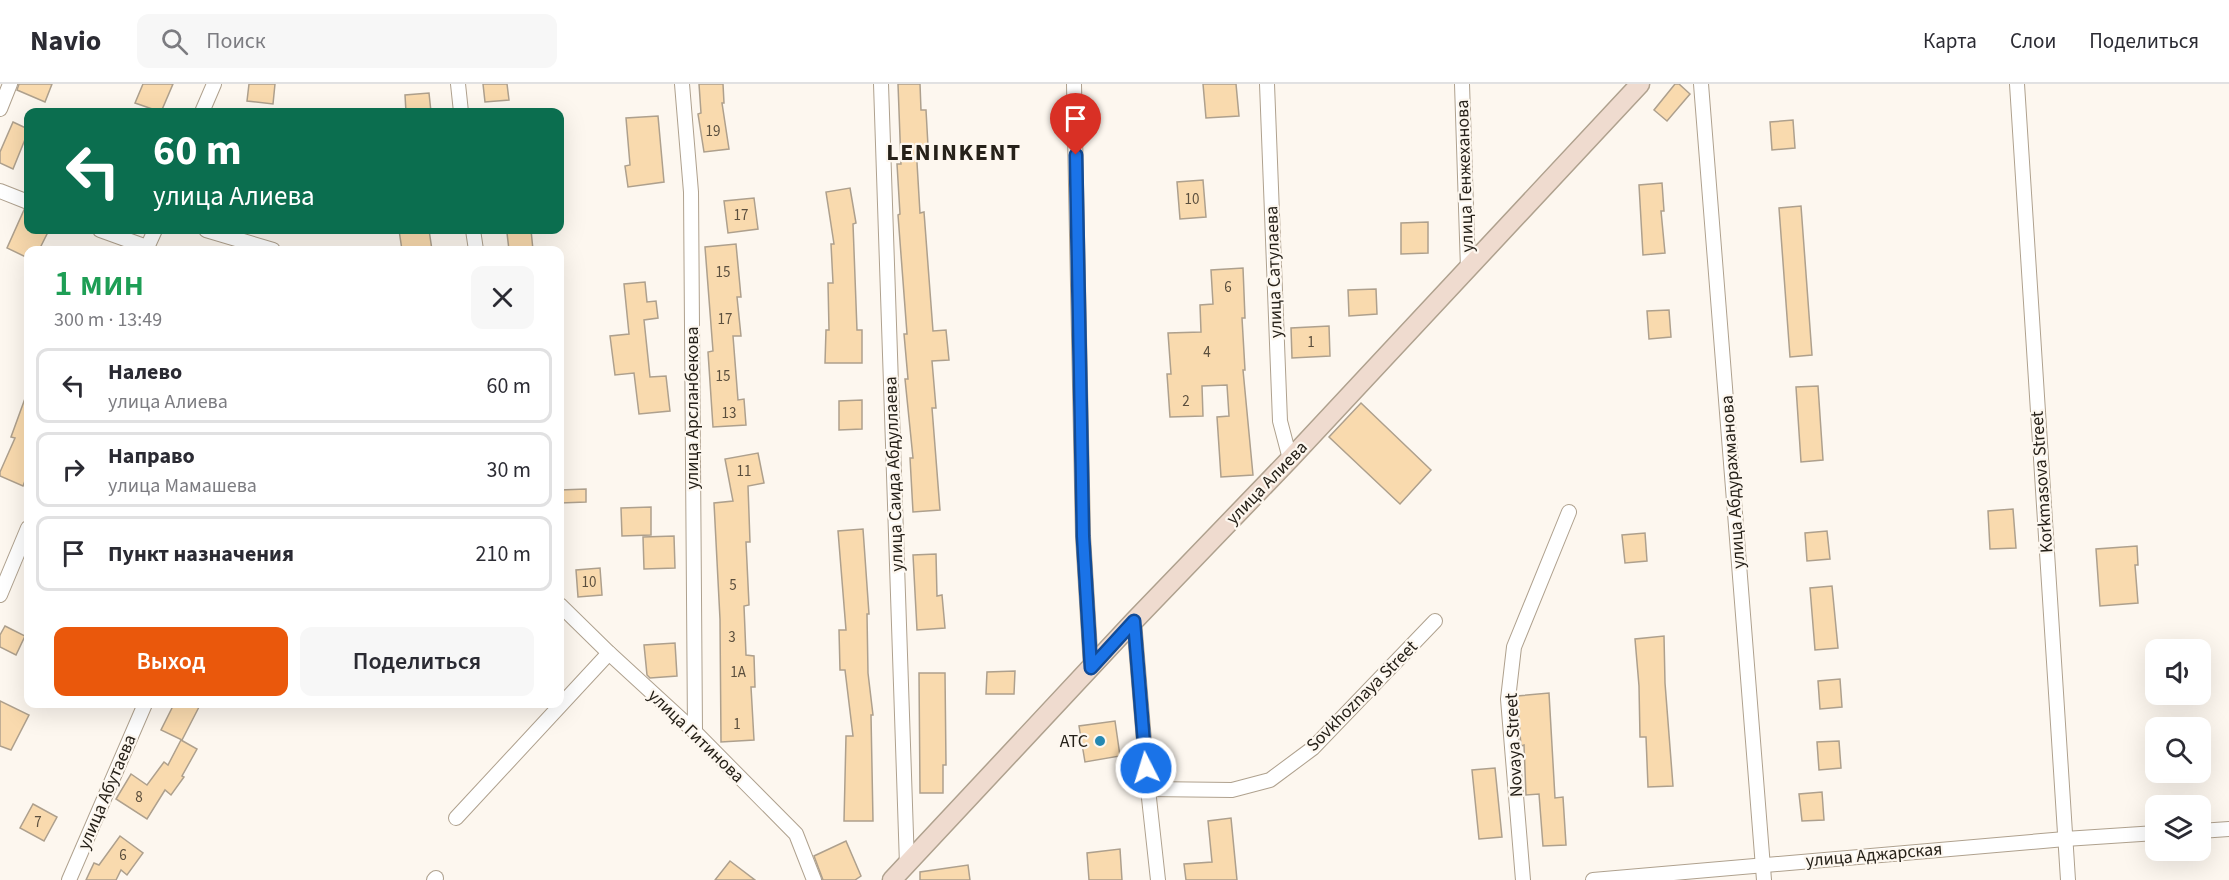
<!DOCTYPE html>
<html lang="ru">
<head>
<meta charset="utf-8">
<style>
	body { margin:0; font-family:"Source Sans 3",sans-serif; background:#f7f7f7; color:#2b2b33; height:100vh; display:flex; flex-direction:column; font-size:22px; white-space:nowrap }
	* { box-sizing:border-box; margin:0 }
	p { font-size:20px; color:#7c7c81 }
	.icon { flex:none; width:33px; height:33px; fill:none; stroke:currentColor; stroke-width:2; stroke-linecap:round; stroke-linejoin:round }
	.map { position:relative; flex:1; overflow:hidden }
	.panel { position:absolute; left:24px; top:162px; width:540px; height:462px; display:flex; flex-direction:column; background:#fff; border-radius:12px; box-shadow:0 6px 24px #0002 }
	.panel>* { flex:none }
	.banner { position:absolute; left:24px; top:24px; width:540px; height:126px; border-radius:12px; box-shadow:0 6px 24px #0002; background:#0b6e4f; color:#fff; overflow:hidden }
	.fabs { position:absolute; left:2145px; top:555px; display:grid; gap:12px }
	.fabs a { display:grid; place-items:center; width:66px; height:66px; border-radius:12px; background:#fff; box-shadow:0 6px 24px #0002; font-size:30px }
	.pin { position:absolute; display:grid; place-items:center; width:51px; height:51px; color:#fff; margin:-62px -26px; border-radius:50% 50% 50% 0; rotate:-45deg; box-shadow:0 0 6px #0007 }
	.pin .icon { rotate:45deg }
	.me { position:absolute; width:66px; margin:-33px; rotate:355deg; stroke-linejoin:round; filter:drop-shadow(0 0 4px #0008) }
	.turn { display:flex; align-items:center; gap:21px; height:126px; padding:0 30px; font-size:27px }
	.turn .icon { width:78px; height:78px; stroke-width:2.5 }
	.turn b { display:block; font-size:42px; line-height:51px }
	.round { display:grid; place-items:center; flex:none; width:63px; height:63px; border-radius:12px; background:#f7f7f7 }
	.headline { display:flex; align-items:center; justify-content:space-between; height:102px; padding:0 30px }
	h1 { font-size:36px; font-weight:600; line-height:45px; color:#1e9e55 }
	.cta { display:flex; gap:12px; margin-top:auto; padding:12px 30px }
	.cta a { flex:1; height:69px; border-radius:12px; background:#ea580c; color:#fff; font-size:24px; font-weight:600; line-height:69px; text-align:center }
	.cta a+a { background:#f7f7f7; color:#2b2b33 }
	ul { padding:0; list-style:none }
	li { display:flex; align-items:center; gap:18px; height:75px; margin:0 12px 9px; padding:0 18px; border:3px solid #e1e1e2; border-radius:12px }
	li div { flex:1 }
	li b { display:block; font-size:22px }
	li em { font-style:normal }
	header { display:flex; align-items:center; gap:36px; box-sizing:border-box; height:84px; padding:0 30px; background:#fff; border-bottom:2px solid #e1e1e2 }
	header strong { font-size:28px }
	nav { display:flex; gap:33px; margin-inline-start:auto; font-size:21px }
	.search { width:420px; height:54px; background:#f7f7f7; display:flex; align-items:center; gap:15px; box-sizing:border-box; padding:0 21px; border-radius:12px; color:#7c7c81; font-size:22px }
	.map>svg:first-child { display:block }
	.building { fill:#f9daae; stroke:#aea08d; stroke-width:1.5 }
	.lines { fill:none; stroke-linecap:round; stroke-linejoin:round }
	.street-casing { stroke:#afa18e; stroke-width:16 }
	.secondary-casing { stroke:#afa18e; stroke-width:21 }
	.street { stroke:#fff; stroke-width:14 }
	.secondary { stroke:#efdbcf; stroke-width:18 }
	.route-casing { stroke:#114b97; stroke-width:15 }
	.route { stroke:#1a73e8; stroke-width:10 }
	.poi-dot { fill:#2588b2; stroke:#fdf7ef; stroke-width:2 }
	.labels { text-anchor:middle; dominant-baseline:central; stroke-width:4.5; stroke-linejoin:round; paint-order:stroke }
	.number-label { font-size:15px; fill:#5b4f3e }
	.street-label { font-size:18px; fill:#262119; stroke:#fdf7ef }
	.poi-label { font-size:18px; fill:#262119; stroke:#fdf7ef; text-anchor:end }
	.district-label { font-size:24px; font-weight:bold; letter-spacing:1.5px; fill:#262119; stroke:#fdf7ef }
</style>
</head>
<body>
<header>
<strong>Navio</strong>
<div class="search"><svg class="icon" aria-label="search" viewBox="0 0 24 24"><circle cx="10" cy="10" r="6"/><path d="M15 15l6 6"/></svg>Поиск</div>
<nav><a>Карта</a><a>Слои</a><a>Поделиться</a></nav>
</header>
<div class="map">
<svg width="2229" height="796" viewBox="0 0 2229 796">
	<rect width="100%" height="100%" fill="#fdf7ef"/>
	<g class="building">
		<path d="M19,0h33l-7,18 -28,-12z"/>
		<path d="M143,0h30l-12,28 -26,-9z"/>
		<path d="M249,0h26l-2,20 -26,-3z"/>
		<path d="M483,0h24l2,16 -24,2z"/>
		<path d="M699,0h24l1,19h-2l7,46 -25,3 -6,-38 3,-1z"/>
		<path d="M898,0h22l1,26h5l2,36h-12l4,67 4,-1 9,119 13,-1 3,30 -17,1 4,47h-4l8,102 -27,2 -3,-54h3l-8,-79h3l-4,-45h3l-9,-119 2,-1 -3,-50h4z"/>
		<path d="M1203,0h33l3,32 -33,2z"/>
		<path d="M1675,0h4l11,10 -23,27 -13,-11z"/>
		<path d="M429,9l2,19h-25l-1,-17z"/>
		<path d="M658,32l6,66 -36,5 -3,-21 5,-1 -4,-47z"/>
		<path d="M1793,36l2,28 -23,2 -2,-28z"/>
		<path d="M13,38l15,7v3l-15,37 -13,-6v-11z"/>
		<path d="M1203,96l3,37 -26,2 -3,-37z"/>
		<path d="M1662,99l2,28h-3l4,42 -22,2 -4,-70z"/>
		<path d="M850,104l6,35 -3,1 4,106h5v33h-37l1,-33h3l-1,-47h5l-2,-39h3l-8,-52z"/>
		<path d="M754,114l4,31 -30,4 -4,-32z"/>
		<path d="M1801,122l11,149 -22,2 -11,-149z"/>
		<path d="M24,126l4,1v19h21l-10,20h-11v8l-21,-10z"/>
		<path d="M1428,138v31l-27,1v-31z"/>
		<path d="M399,146h30l3,20h-30z"/>
		<path d="M531,146l2,20h-24l-2,-17z"/>
		<path d="M736,160l5,53h-4l4,39h-8l5,64 6,-1 2,26 -33,2 -5,-75 5,-1 -8,-104z"/>
		<path d="M1243,184l2,50h-3l3,52h-2l10,105 -32,2 -4,-60 12,-1 -2,-31 -25,1 1,30 -33,1 -3,-43h4l-3,-41 33,-1 -1,-27 13,-1 -2,-34z"/>
		<path d="M645,198l2,20 9,-1 2,17 -14,2 6,57 16,-1 4,35 -31,3 -5,-41 -19,2 -5,-39 19,-2 -5,-50z"/>
		<path d="M1376,205l1,25 -28,2 -1,-26z"/>
		<path d="M1669,226l2,27 -22,2 -2,-28z"/>
		<path d="M1329,242l1,30 -38,2 -1,-30z"/>
		<path d="M1818,302l5,74 -22,2 -5,-75z"/>
		<path d="M27,309l1,80 -5,13 -23,-10v-4l15,-34 -4,-1z"/>
		<path d="M862,316v29l-23,1v-29z"/>
		<path d="M1361,319l70,67 -31,34 -71,-67z"/>
		<path d="M758,369l6,30 -16,3 2,56h-4l3,63 -5,1 2,49 8,1 1,31h-4l3,53 -33,2 -1,-123 -6,-116 19,-2 -8,-42z"/>
		<path d="M586,405v13l-26,1v-13z"/>
		<path d="M651,423v28l-29,1 -1,-28z"/>
		<path d="M2013,425l3,39 -26,1 -2,-38z"/>
		<path d="M863,445l6,85h-2l1,59 5,42h-2l2,106h-29l2,-85h7l-8,-66h-5l-1,-40h7l-8,-99z"/>
		<path d="M1827,447l3,28 -23,2 -2,-28z"/>
		<path d="M1645,449l2,28 -22,2 -3,-28z"/>
		<path d="M674,452l1,32 -31,1 -1,-32z"/>
		<path d="M2137,462l1,19h-3l3,38 -38,3 -4,-57z"/>
		<path d="M936,470l1,42 5,-1 3,33 -28,2 -4,-75z"/>
		<path d="M600,484l2,27 -24,2 -2,-27z"/>
		<path d="M1832,502l6,62 -23,2 -5,-62z"/>
		<path d="M5,542l20,10 -9,19 -16,-8v-12z"/>
		<path d="M1664,552l1,47 8,103 -25,1 -2,-50h-6l-1,-51 -4,-47z"/>
		<path d="M675,559l2,33 -27,2 -3,-3 -3,-30z"/>
		<path d="M1015,587l-1,23h-28l1,-22z"/>
		<path d="M919,589h26l1,92h-3v28h-23z"/>
		<path d="M1840,595l2,28 -22,2 -2,-28z"/>
		<path d="M1549,609l6,105 8,-1 3,48 -23,1 -4,-52 -13,1 -2,-50 -3,1 -4,-50z"/>
		<path d="M0,617l29,14 -18,35 -11,-4z"/>
		<path d="M174,620h17l8,3 -17,33 -21,-10z"/>
		<path d="M1115,637l5,35 -35,6 -6,-36z"/>
		<path d="M181,656l16,9 -15,27 2,1 -13,18 -6,-5 -18,29 -31,-20 15,-25 16,11 17,-23 4,3z"/>
		<path d="M1839,657l2,27 -22,2 -2,-28z"/>
		<path d="M1495,684l7,69 -23,2 -7,-69z"/>
		<path d="M1822,708l2,28 -22,1 -3,-27z"/>
		<path d="M33,720l24,13 -13,24 -24,-13z"/>
		<path d="M1231,734l6,62h-51l-2,-16 28,-2 -4,-41z"/>
		<path d="M120,752l23,17 -16,22 -6,-5 -5,10h-30l8,-17 5,2z"/>
		<path d="M846,757l15,35 -6,4h-32l-9,-24z"/>
		<path d="M1120,765l2,31h-33l-2,-27z"/>
		<path d="M730,777l25,19h-40z"/>
		<path d="M968,781l2,15h-50v-8z"/>
	</g>
	<g class="lines">
		<g class="street-casing">
			<g id="street">
				<path d="M458,0l3,28"/>
				<path d="M682,0l9,108 4,540"/>
				<path d="M881,0l26,781"/>
				<path d="M1074,0l9,452 8,132"/>
				<path d="M1267,0l13,337 10,38"/>
				<path d="M1462,0l6,185"/>
				<path d="M1701,0l63,796"/>
				<path d="M2017,0l51,796"/>
				<path d="M0,25l10,-25"/>
				<path d="M202,28l12,-28"/>
				<path d="M0,107l28,11"/>
				<path d="M100,146l47,17"/>
				<path d="M206,146l67,20"/>
				<path d="M473,146l3,20"/>
				<path d="M146,166l9,-20"/>
				<path d="M0,511l28,-67"/>
				<path d="M560,521l49,48 86,79 101,102 18,46"/>
				<path d="M1134,537l14,168 10,91"/>
				<path d="M1148,705l84,1 38,-10 43,-32 122,-127"/>
				<path d="M456,734l153,-165"/>
				<path d="M2200,747l29,-2"/>
				<path d="M69,796l76,-176"/>
				<path d="M434,796l2,-2"/>
				<path d="M1523,796l-15,-181 6,-52 55,-135"/>
				<path d="M1593,796l472,-41 91,-6"/>
			</g>
		</g>
		<g class="secondary-casing">
			<path id="secondary" d="M892,796l242,-259 156,-162 350,-375"/>
		</g>
		<use href="#street" class="street"/>
		<use href="#secondary" class="secondary"/>
	</g>
	<g class="lines">
		<g class="route-casing">
			<path id="route" d="M1076,71l7,381 8,132 43,-47 12,147"/>
		</g>
		<use href="#route" class="route"/>
	</g>
	<circle class="poi-dot" cx="1100" cy="657" r="6"/>
	<g class="labels">
		<g class="number-label">
			<text x="713" y="47">19</text>
			<text x="1192" y="115">10</text>
			<text x="741" y="131">17</text>
			<text x="723" y="188">15</text>
			<text x="1228" y="203">6</text>
			<text x="725" y="235">17</text>
			<text x="1311" y="258">1</text>
			<text x="1207" y="268">4</text>
			<text x="723" y="292">15</text>
			<text x="1186" y="317">2</text>
			<text x="729" y="329">13</text>
			<text x="744" y="387">11</text>
			<text x="589" y="498">10</text>
			<text x="733" y="501">5</text>
			<text x="732" y="553">3</text>
			<text x="738" y="588">1А</text>
			<text x="737" y="640">1</text>
			<text x="139" y="713">8</text>
			<text x="38" y="738">7</text>
			<text x="123" y="771">6</text>
		</g>
		<g class="street-label">
			<text transform="translate(1465 92) rotate(-92)">улица Генжеханова</text>
			<text transform="translate(1274 188) rotate(-92)">улица Сатулаева</text>
			<text transform="translate(692 324) rotate(-90)">улица Арсланбекова</text>
			<text transform="translate(894 390) rotate(-92)">улица Саида Абдуллаева</text>
			<text transform="translate(1733 398) rotate(-94)">улица Абдурахманова</text>
			<text transform="translate(2042 398) rotate(-94)">Korkmasova Street</text>
			<text transform="translate(1267 399) rotate(-46)">улица Алиева</text>
			<text transform="translate(1362 612) rotate(-45)">Sovkhoznaya Street</text>
			<text transform="translate(696 652) rotate(44)">улица Гитинова</text>
			<text transform="translate(1514 661) rotate(-93)">Novaya Street</text>
			<text transform="translate(107 708) rotate(-67)">улица Абутаева</text>
			<text transform="translate(1874 771) rotate(-5)">улица Аджарская</text>
		</g>
		<g class="poi-label">
			<text x="1088" y="657">АТС</text>
		</g>
		<g class="district-label">
			<text x="954" y="68">LENINKENT</text>
		</g>
	</g>
</svg>
<div class="fabs">
<a><svg class="icon" aria-label="sound" viewBox="0 0 24 24"><path d="M4 9h4l5-4v14l-5-4H4zM17 9q2 3 0 6"/></svg></a>
<a><svg class="icon" aria-label="search" viewBox="0 0 24 24"><circle cx="10" cy="10" r="6"/><path d="M15 15l6 6"/></svg></a>
<a><svg class="icon" aria-label="layers" viewBox="0 0 24 24"><path d="M12 4l9 5-9 5-9-5zM3 14l9 5 9-5"/></svg></a>
</div>
<div class="pin" style="left:1076px;top:71px;background:#d93025"><svg class="icon" aria-label="arrive" viewBox="0 0 24 24"><path d="M6 21V4h12l-3 4 3 4H6"/></svg></div>
<svg class="me" style="left:1146px;top:684px" viewBox="-20 -20 40 40"><circle r="17" fill="#1a73e8" stroke="#fff" stroke-width="3"/><path d="M0-11L8 9 0 5-8 9z" fill="#fff"/></svg>
<div class="banner">
<div class="turn"><svg class="icon" aria-label="left" viewBox="0 0 24 24"><path d="M17 20v-9H6M10 6l-5 5 5 5"/></svg><div><b>60 m</b>улица Алиева</div></div>
</div>
<section class="panel">
<div class="headline"><div><h1>1 мин</h1><p>300 m · 13:49</p></div><a class="round"><svg class="icon" aria-label="close" viewBox="0 0 24 24"><path d="M6 6l12 12M18 6L6 18"/></svg></a></div>
<ul>
<li><svg class="icon" aria-label="left" viewBox="0 0 24 24"><path d="M17 20v-9H6M10 6l-5 5 5 5"/></svg><div><b>Налево</b><p>улица Алиева</p></div><em>60 m</em></li>
<li><svg class="icon" aria-label="right" viewBox="0 0 24 24"><path d="M7 20v-9h11M14 6l5 5-5 5"/></svg><div><b>Направо</b><p>улица Мамашева</p></div><em>30 m</em></li>
<li><svg class="icon" aria-label="arrive" viewBox="0 0 24 24"><path d="M6 21V4h12l-3 4 3 4H6"/></svg><div><b>Пункт назначения</b></div><em>210 m</em></li>
</ul>
<div class="cta"><a>Выход</a><a>Поделиться</a></div>
</section>
</div>
</body>
</html>
